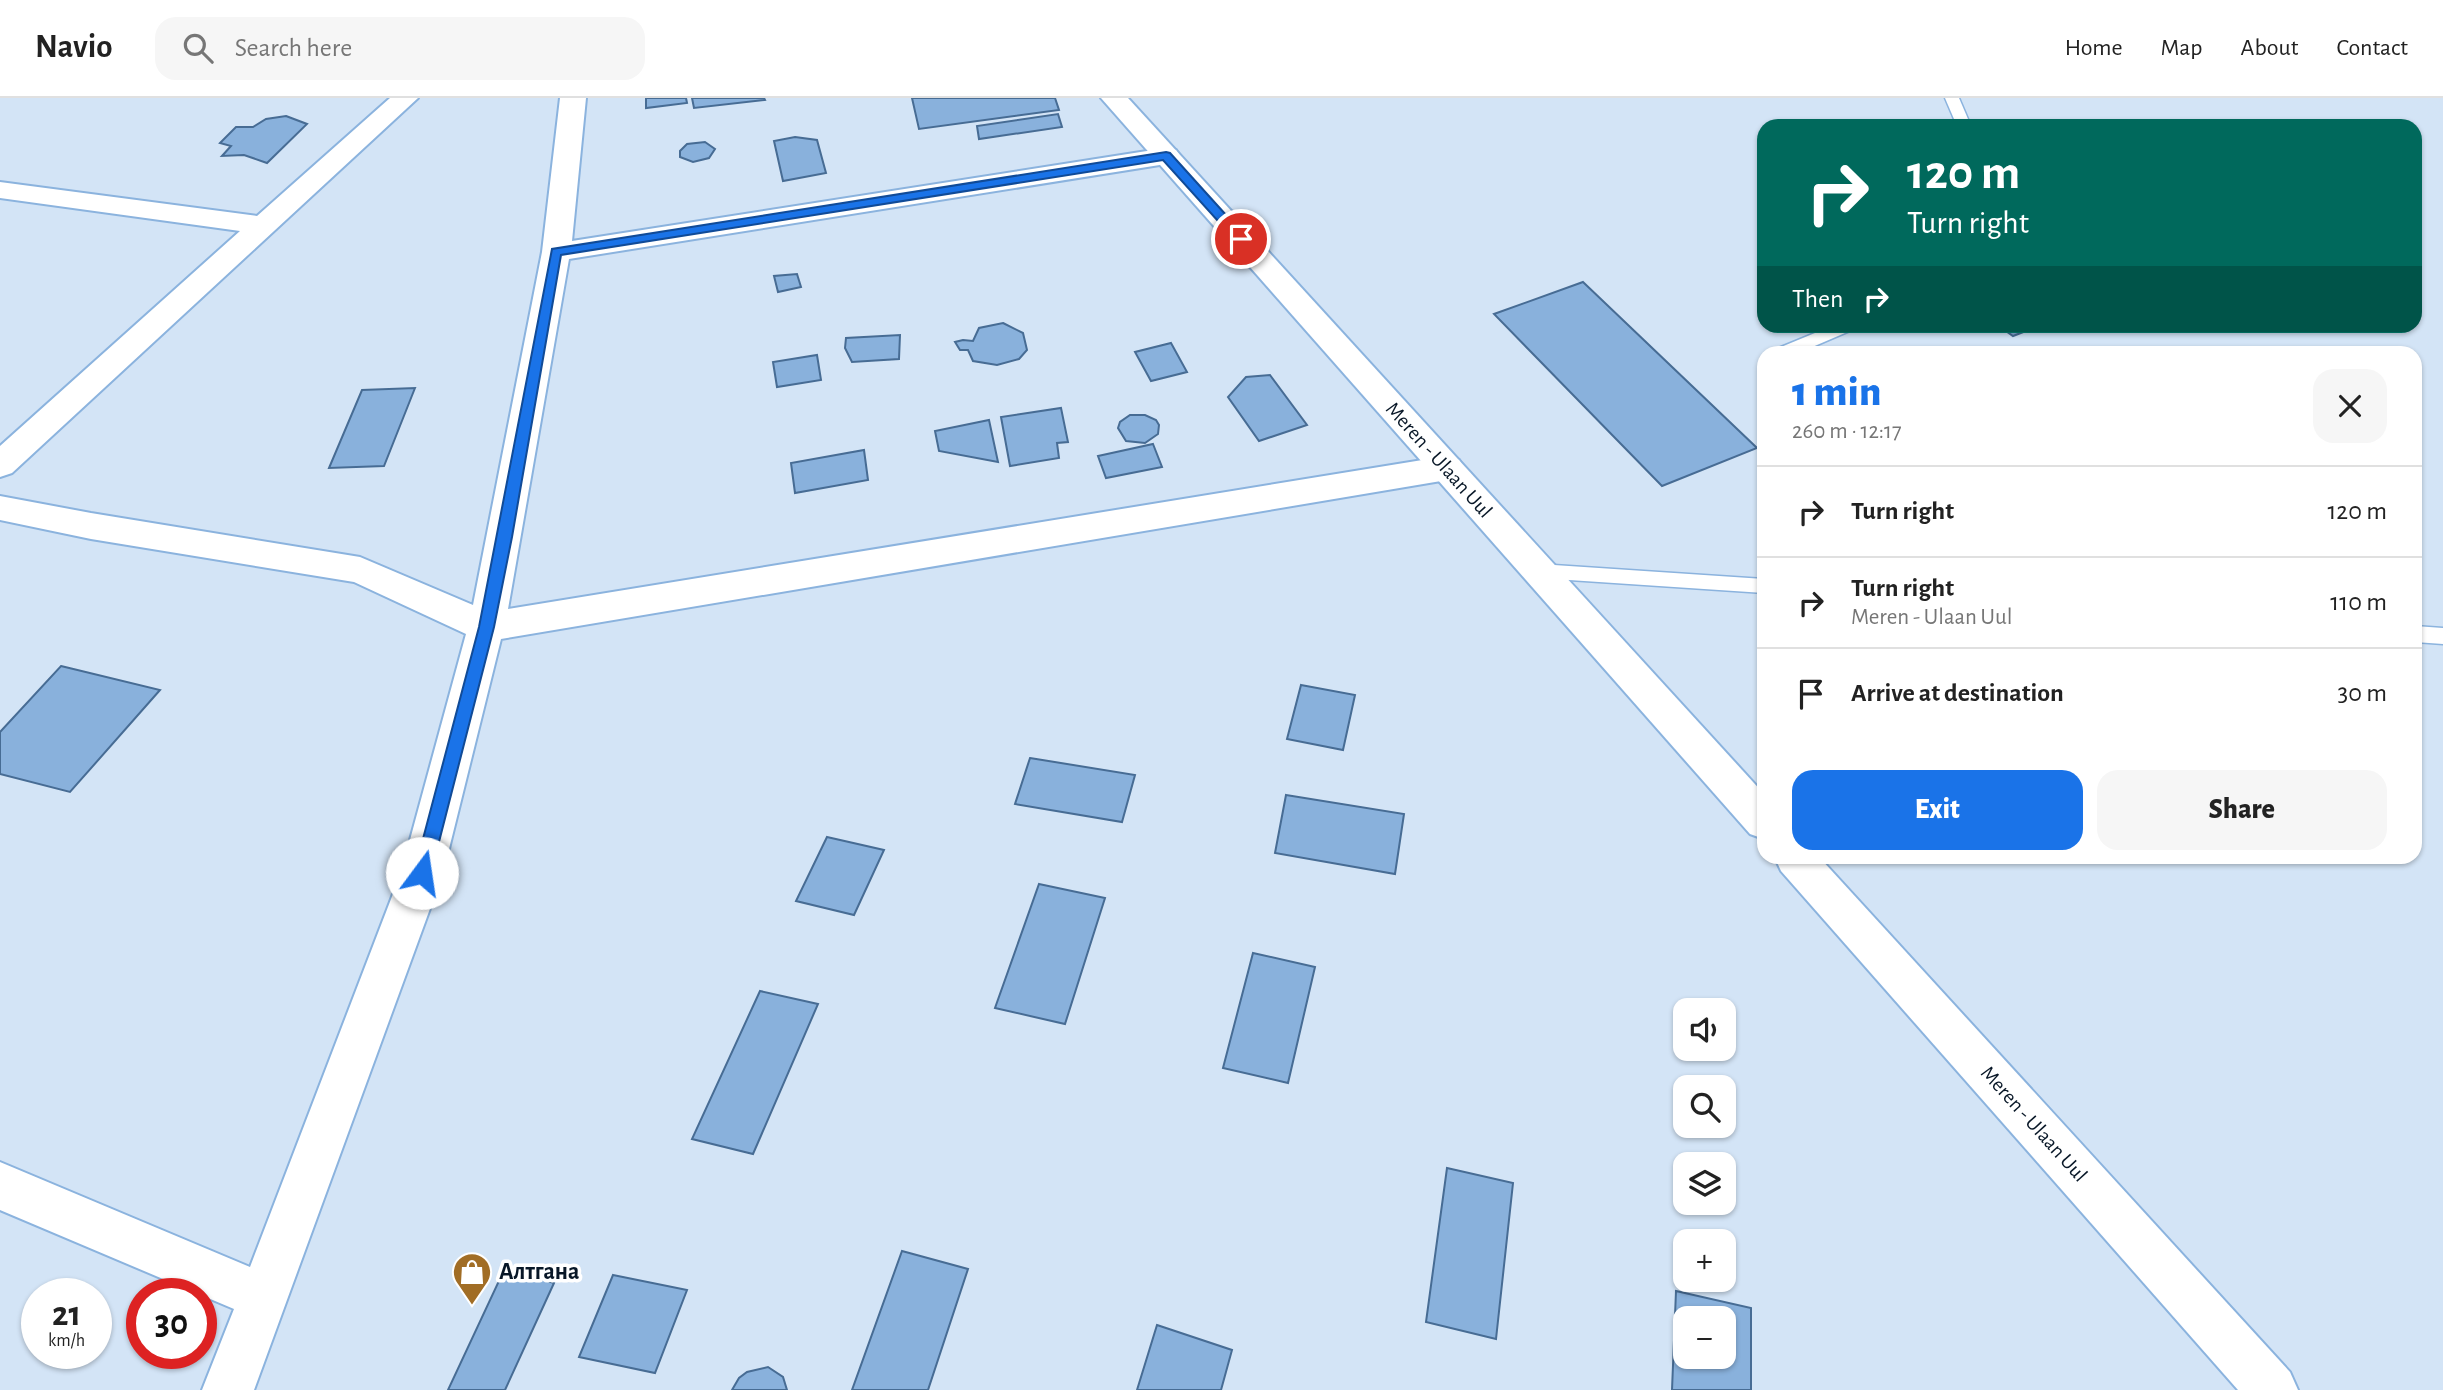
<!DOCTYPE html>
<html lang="en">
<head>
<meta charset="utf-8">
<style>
	body { margin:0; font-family:"Alegreya Sans",sans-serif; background:#f6f6f6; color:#222; height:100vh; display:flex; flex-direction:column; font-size:26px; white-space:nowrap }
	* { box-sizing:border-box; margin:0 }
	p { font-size:23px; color:#767676 }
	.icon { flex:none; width:38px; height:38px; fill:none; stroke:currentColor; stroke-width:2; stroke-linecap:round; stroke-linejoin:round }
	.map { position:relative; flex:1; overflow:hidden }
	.side { position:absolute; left:1757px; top:248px; width:665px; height:518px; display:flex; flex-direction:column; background:#fff; border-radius:21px; box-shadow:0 2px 5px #0004 }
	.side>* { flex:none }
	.top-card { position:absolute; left:1757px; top:21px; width:665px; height:214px; border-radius:21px; box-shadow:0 2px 5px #0004; background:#00695c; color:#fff; overflow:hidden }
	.fabs { position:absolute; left:1673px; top:900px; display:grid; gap:14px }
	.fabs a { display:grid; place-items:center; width:63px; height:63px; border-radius:14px; background:#fff; box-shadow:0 2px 5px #0004; font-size:35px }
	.speed { position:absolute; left:21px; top:1180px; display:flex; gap:14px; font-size:35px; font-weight:700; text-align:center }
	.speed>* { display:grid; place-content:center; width:91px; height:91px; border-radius:50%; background:#fff; box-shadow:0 2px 5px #0004; line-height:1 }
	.speed small { font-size:18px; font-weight:400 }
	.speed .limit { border:10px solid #d22; background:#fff; color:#111 }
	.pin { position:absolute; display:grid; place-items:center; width:60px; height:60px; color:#fff; margin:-30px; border:4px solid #fff; border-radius:50%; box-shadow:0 2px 7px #0007 }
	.me { position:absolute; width:77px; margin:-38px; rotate:14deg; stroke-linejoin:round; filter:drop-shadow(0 0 5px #0008) }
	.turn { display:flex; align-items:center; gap:24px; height:147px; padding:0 35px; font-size:32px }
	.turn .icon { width:91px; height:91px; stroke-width:2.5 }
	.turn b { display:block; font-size:49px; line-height:60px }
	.then { display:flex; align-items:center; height:66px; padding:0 35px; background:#0003; gap:14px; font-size:26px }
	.round { display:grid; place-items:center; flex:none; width:74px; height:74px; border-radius:21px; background:#f6f6f6 }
	.summary { display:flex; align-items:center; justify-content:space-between; height:119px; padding:0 35px }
	h1 { font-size:42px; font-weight:800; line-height:52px; color:#1a73e8 }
	.cta { display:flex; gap:14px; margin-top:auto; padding:14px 35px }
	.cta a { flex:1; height:80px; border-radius:21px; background:#1a73e8; color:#fff; font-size:28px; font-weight:800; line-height:80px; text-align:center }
	.cta a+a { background:#f6f6f6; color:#222 }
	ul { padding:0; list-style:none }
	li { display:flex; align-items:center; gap:21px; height:91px; padding:0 35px; border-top:2px solid #e0e0e0 }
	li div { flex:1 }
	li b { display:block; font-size:26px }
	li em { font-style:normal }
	header { display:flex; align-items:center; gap:42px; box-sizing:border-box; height:98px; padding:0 35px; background:#fff; border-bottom:2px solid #e0e0e0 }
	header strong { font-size:33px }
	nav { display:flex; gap:38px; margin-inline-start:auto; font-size:24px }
	.search { width:490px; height:63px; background:#f6f6f6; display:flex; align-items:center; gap:18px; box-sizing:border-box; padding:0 24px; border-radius:21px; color:#767676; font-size:26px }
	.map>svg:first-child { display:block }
	.building { fill:#89b1dc; stroke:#476c94; stroke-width:2; fill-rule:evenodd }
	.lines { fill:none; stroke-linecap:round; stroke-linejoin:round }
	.service-casing { stroke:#8bb3de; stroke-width:3 }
	.minor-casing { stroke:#8bb3de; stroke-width:4 }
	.tertiary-casing { stroke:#8bb3de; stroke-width:4 }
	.service { fill:#fff; fill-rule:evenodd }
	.minor { fill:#fff; fill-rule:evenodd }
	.tertiary { fill:#fff; fill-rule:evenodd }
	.route { fill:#1a73e8; stroke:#114b97; stroke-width:2 }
	.labels { text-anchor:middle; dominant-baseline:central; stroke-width:7; stroke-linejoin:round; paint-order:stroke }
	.street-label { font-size:21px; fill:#081727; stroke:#fff }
	.near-poi-label { font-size:24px; font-weight:bold; fill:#081727; stroke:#fff; text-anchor:start }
</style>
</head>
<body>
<header>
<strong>Navio</strong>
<div class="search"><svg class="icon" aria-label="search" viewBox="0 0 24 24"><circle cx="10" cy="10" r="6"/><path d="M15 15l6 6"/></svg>Search here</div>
<nav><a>Home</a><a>Map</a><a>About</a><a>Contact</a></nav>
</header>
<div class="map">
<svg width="2443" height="1292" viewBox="0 0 2443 1292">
	<rect width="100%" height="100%" fill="#d3e4f6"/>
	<g class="building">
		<path d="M646,0h40l1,5 -41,5z"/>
		<path d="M692,0h72l1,2 -71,8z"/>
		<path d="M912,0h143l4,12 -140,19z"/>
		<path d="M1058,16l4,13 -83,12 -2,-13z"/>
		<path d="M286,18l21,8 -40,39 -23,-8 -22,1 9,-10 -11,-3 16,-16h17l13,-8z"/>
		<path d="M795,39l22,3 9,33 -43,8 -9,-40z"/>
		<path d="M705,44l10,7 -6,9 -16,4 -13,-5v-6l7,-7z"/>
		<path d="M797,176l4,13 -23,5 -4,-16z"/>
		<path d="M1583,184l174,166 -95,38 -168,-172z"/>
		<path d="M1003,225l20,10 4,17 -8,9 -22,6 -24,-4 -5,-11h-8l-5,-8 8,-2 10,1 6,-13z"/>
		<path d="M1999,228h40l-26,10z"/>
		<path d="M900,237l-1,24 -47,3 -7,-14 1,-10z"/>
		<path d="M1171,245l16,29 -36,9 -16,-29z"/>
		<path d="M817,257l4,25 -44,7 -4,-25z"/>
		<path d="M1270,277l37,50 -48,16 -31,-44 18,-20z"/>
		<path d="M415,290l-31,78 -55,2 33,-78z"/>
		<path d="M1061,310l7,34 -11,1 2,15 -49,8 -9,-49z"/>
		<path d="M1130,317h15l11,5 3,5 -1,9 -13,9 -19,-2 -8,-13 2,-6z"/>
		<path d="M989,322l9,42 -59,-11 -4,-20z"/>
		<path d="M1153,346l9,23 -56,11 -8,-22z"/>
		<path d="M864,352l4,30 -73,13 -4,-30z"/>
		<path d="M61,568l99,24 -90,102 -70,-18v-42z"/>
		<path d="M1301,587l54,10 -12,55 -56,-11z"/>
		<path d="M1030,660l105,17 -13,47 -107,-18z"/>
		<path d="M1286,697l118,19 -9,60 -120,-21z"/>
		<path d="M827,739l57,13 -30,65 -58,-14z"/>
		<path d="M1039,786l66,14 -40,126 -70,-16z"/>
		<path d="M1253,855l62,14 -27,116 -65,-15z"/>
		<path d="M760,893l58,13 -65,150 -61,-15z"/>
		<path d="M1447,1070l66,15 -17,156 -70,-17z"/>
		<path d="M902,1153l66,18 -40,121h-76z"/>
		<path d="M505,1170l49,15 -49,107h-57z"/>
		<path d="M613,1177l74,15 -32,83 -76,-16z"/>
		<path d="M1676,1193l75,17v82h-79zM1685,1220h39v38h-39z"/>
		<path d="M1157,1227l75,25 -11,40h-84z"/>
		<path d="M768,1269l15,10 4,13h-55l7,-12 8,-6z"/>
	</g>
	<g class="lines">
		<g class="service-casing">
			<g id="service">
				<path d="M1945,0h14l12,28h-14z"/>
				<path d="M1832,228h22l-2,4 -56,24 -22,-1 2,-4z"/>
				<path d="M1539,466l225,15v14l-225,-15 -7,-2 -3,-5 3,-5z"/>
				<path d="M2415,528l28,2v16l-28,-2z"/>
			</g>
		</g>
		<g class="minor-casing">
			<g id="minor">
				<path d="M390,0h28l-406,375 -12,4v-31l240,-215 -240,-33v-16l257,34z"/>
				<path d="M560,0h26l-14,143 594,-93 10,2 4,6 -4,6 -10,2 -597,95 -61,350 939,-153 12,4 5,8 -5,8 -12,4 -946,159 -58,234 -189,517h-52l32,-81 -234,-99v-48l250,105 151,-394 65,-239 -112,-52 -263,-43 -91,-19v-24l91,17 269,44 113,48 69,-353z"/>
			</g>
		</g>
		<g class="tertiary-casing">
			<g id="tertiary">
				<path d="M1101,0h27l636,696v45l-14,-5z"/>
				<path d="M1775,760h45l470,514 8,18h-60l-457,-519z"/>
			</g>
		</g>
		<use href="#service" class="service"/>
		<use href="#minor" class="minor"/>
		<use href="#tertiary" class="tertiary"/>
	</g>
	<path class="route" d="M1166,54l4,1 75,83v5h-9l-73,-81 -602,95 -49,282 -18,90 -63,246 -3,5 -6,3 -6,-3 -2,-5 65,-246 73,-378z"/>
	<defs>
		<g id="shop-pin" transform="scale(2.0125)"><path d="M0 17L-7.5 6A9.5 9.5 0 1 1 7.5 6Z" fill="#a16d25" stroke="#fff"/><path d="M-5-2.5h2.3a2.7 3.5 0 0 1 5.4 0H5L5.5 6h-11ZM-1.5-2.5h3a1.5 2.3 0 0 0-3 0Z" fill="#fff"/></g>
	</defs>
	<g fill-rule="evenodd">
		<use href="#shop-pin" x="472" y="1174"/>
	</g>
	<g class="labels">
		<g class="street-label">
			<text transform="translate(1439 362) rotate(48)">Meren - Ulaan Uul</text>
			<text transform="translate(2034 1026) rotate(48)">Meren - Ulaan Uul</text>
		</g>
		<g class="near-poi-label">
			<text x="499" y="1174">Алтгана</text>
		</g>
	</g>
</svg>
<div class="fabs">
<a><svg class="icon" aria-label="sound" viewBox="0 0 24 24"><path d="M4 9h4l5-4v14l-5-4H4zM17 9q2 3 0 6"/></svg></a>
<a><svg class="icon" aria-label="search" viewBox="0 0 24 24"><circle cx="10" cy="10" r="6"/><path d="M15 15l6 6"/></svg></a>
<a><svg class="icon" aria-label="layers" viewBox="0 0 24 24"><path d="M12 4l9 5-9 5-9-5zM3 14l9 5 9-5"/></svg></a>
<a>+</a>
<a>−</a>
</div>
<div class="speed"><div>21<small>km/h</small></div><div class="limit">30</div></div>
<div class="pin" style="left:1241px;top:141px;background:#d93025"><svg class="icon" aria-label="arrive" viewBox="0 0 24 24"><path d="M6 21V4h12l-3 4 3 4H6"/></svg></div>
<svg class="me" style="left:422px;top:775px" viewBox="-20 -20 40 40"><circle r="19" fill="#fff"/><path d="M0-13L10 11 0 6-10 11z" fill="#1a73e8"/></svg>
<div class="top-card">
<div class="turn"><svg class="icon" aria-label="right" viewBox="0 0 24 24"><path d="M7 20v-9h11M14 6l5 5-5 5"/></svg><div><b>120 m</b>Turn right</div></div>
<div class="then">Then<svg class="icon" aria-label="right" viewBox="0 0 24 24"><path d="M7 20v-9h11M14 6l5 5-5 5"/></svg></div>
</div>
<section class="side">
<div class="summary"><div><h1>1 min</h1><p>260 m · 12:17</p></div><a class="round"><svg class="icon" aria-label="close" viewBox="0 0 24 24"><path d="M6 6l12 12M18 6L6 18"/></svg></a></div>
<ul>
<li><svg class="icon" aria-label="right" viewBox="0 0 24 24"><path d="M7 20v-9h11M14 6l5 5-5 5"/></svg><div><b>Turn right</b></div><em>120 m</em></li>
<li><svg class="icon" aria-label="right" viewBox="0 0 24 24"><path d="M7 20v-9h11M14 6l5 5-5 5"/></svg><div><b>Turn right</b><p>Meren - Ulaan Uul</p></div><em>110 m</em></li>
<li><svg class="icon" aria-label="arrive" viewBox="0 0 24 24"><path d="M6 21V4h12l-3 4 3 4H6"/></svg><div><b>Arrive at destination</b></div><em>30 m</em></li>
</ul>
<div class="cta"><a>Exit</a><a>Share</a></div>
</section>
</div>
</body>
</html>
